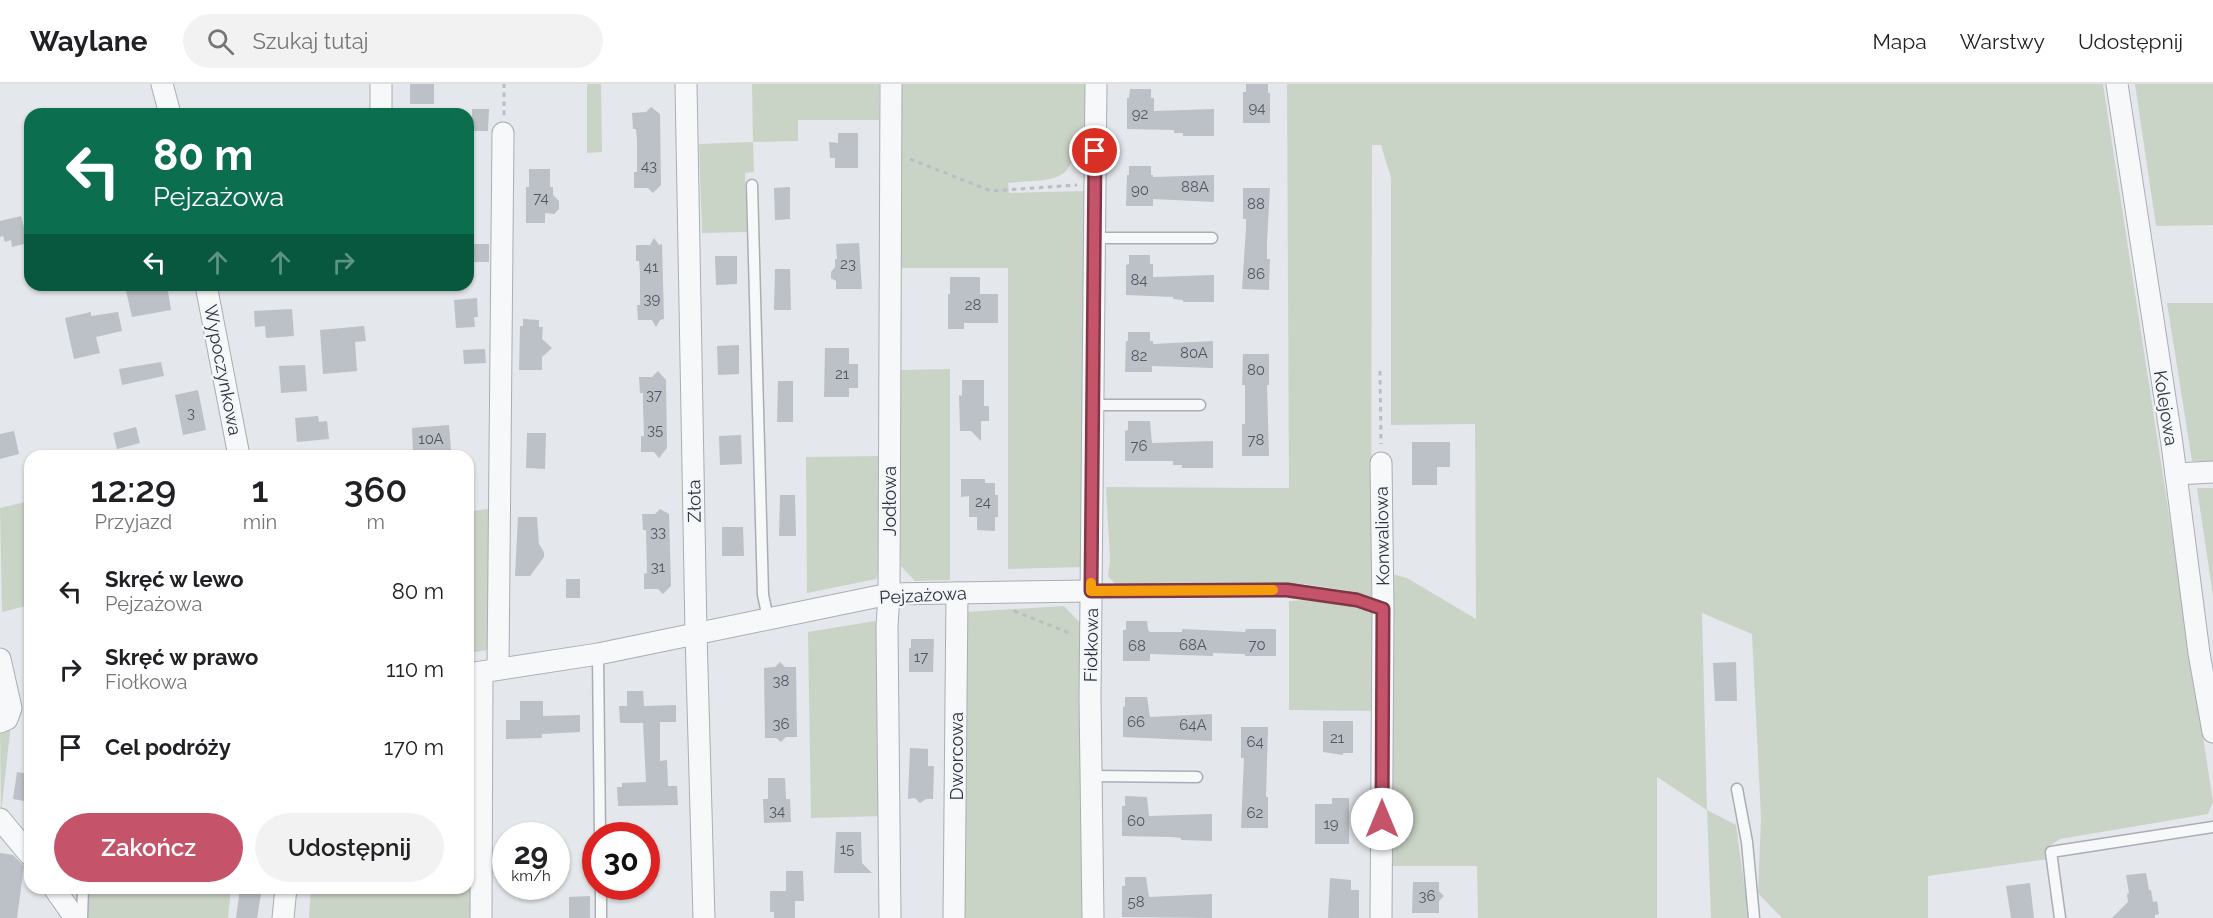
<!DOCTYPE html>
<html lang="pl">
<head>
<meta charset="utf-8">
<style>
	body { margin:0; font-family:Raleway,sans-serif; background:#f2f2f2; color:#202124; height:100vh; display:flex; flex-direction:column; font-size:22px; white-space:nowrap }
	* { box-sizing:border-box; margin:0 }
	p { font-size:20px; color:#757577 }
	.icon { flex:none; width:33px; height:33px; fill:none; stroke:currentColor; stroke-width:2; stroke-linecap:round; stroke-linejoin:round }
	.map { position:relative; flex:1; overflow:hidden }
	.drawer { position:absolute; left:24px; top:366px; width:450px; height:444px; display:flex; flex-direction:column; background:#fff; border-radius:18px; box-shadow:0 2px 4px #0004 }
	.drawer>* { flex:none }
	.top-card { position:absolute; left:24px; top:24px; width:450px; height:183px; border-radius:18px; box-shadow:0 2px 4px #0004; background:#0b6e4f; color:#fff; overflow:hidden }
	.speed { position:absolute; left:492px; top:738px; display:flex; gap:12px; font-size:30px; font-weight:700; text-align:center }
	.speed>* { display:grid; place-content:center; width:78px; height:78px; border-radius:50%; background:#fff; box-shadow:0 2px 4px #0004; line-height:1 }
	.speed small { font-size:15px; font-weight:400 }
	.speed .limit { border:9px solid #d22; background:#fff; color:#111 }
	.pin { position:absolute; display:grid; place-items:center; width:51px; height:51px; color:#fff; margin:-26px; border:3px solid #fff; border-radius:50%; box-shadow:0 2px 6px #0007 }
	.me { position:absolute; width:66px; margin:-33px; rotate:0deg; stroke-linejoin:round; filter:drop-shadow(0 0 4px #0008) }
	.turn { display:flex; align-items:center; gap:21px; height:126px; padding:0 30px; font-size:27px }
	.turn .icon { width:78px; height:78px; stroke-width:2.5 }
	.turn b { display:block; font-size:42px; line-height:51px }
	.lanes { display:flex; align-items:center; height:57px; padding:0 30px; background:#0003; justify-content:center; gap:30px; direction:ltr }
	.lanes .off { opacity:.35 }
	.eta { display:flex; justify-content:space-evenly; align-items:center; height:102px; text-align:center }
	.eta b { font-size:36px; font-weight:600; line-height:42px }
	.button { display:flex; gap:12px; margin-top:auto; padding:12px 30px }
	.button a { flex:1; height:69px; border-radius:36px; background:#c5546a; color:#fff; font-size:24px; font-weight:600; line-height:69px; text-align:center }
	.button a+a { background:#f2f2f2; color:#202124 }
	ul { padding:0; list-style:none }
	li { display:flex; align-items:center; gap:18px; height:78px; padding:0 30px }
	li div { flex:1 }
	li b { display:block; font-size:22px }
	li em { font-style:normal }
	header { display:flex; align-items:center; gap:36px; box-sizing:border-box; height:84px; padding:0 30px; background:#fff; border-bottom:2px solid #e0e0e0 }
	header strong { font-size:28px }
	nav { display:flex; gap:33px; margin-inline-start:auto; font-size:21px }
	.search { width:420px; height:54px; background:#f2f2f2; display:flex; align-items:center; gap:15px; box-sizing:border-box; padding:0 21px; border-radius:33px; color:#757577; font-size:22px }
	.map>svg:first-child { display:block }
	.green { fill:#cad4c6 }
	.building { fill:#bcc1c7 }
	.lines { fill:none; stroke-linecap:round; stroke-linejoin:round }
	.lane-casing { stroke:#a9aeb5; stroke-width:13 }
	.street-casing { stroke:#a9aeb5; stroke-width:23 }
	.path { stroke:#babec2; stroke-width:3; stroke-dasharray:4.5 4.5; stroke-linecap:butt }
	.lane { stroke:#f7f8f9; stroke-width:10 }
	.street { stroke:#f7f8f9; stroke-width:21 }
	.route-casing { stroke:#803745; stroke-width:15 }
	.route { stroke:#c5546a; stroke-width:10 }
	.slow { stroke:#f59e0b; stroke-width:10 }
	.labels { text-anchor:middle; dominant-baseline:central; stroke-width:4.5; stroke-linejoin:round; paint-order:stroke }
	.number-label { font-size:15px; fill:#515863 }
	.street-label { font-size:18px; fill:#2d3542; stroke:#f4f6f8 }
</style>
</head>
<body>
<header>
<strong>Waylane</strong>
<div class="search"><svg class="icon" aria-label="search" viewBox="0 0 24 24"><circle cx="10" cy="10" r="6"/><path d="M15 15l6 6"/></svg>Szukaj tutaj</div>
<nav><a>Mapa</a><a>Warstwy</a><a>Udostępnij</a></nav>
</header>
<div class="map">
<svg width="2213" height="834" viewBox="0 0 2213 834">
	<rect width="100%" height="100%" fill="#e4e7eb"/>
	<g class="green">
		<path d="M587,0h14l1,68 -15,1z"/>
		<path d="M752,0h127v36h-81v21l-45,1 1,30 -9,1 2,59 -45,1 -3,-89 54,-2z"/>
		<path d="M901,0h187l-1,53 -14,1c5,50 -30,40 -65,45l1,10 77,-2 -2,376 -76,2v-301h-107z"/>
		<path d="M1287,0h816l110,718 -5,12 -148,25 -9,6 -3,14 -120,17v42h-146l-24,-25 3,-75 -9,-184 -50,-21 5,197 29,15 10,73 1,20h-36l-4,-108 -50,-33v141h-179l-1,-52h-88l3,-292 15,4 69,41 -1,-195 -84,1v-247l-10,-33h-9l-1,452 -26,-7 -41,-6 -185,2 -5,-3 -6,-7 2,-16 -4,-73 183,1z"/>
		<path d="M2135,0h78v141l-57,1z"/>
		<path d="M2167,219h46v158h-21z"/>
		<path d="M950,285v211l-35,1 -14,-15v-196z"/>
		<path d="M880,372v107l-4,16 -69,14 -1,-136z"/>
		<path d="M2197,404h16v108z"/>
		<path d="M30,417v104l-28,7 -2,-104z"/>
		<path d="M493,424l-5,142 -20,3v-141z"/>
		<path d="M1306,516l65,8 4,8 1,95 -87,-1v-109z"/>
		<path d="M1064,522l20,21 -2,291h-122l5,-306z"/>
		<path d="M875,537l6,12 1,183 -71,2 -3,-186z"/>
		<path d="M468,617l2,2v215h-161l2,-30h157z"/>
		<path d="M11,640l-10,89 -1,-87z"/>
		<path d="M88,804h143l-3,30h-143z"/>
	</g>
	<g class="building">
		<rect x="410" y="0" width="24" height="20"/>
		<path d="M1246,0h22v9h2v30h-27v-31h3z"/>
		<path d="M1130,5h21v9h3v13l60,-2v27h-31v-3h-9v-3l-47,-1v-31h2z"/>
		<path d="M651,23l9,7 1,71 -8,8 -5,-5h-14v-16h3v-31l-1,-12h-3l-1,-16 14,-1z"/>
		<path d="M472,25h17l-1,22h-16z"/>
		<path d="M838,49h20v35h-23v-10h-5l-1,-16 9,1z"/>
		<path d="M1129,82h22v9h2v2l61,-2v27l-61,-3v7h-27l1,-31h2z"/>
		<path d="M529,85h21v18h3v8l6,6v8l-5,5 -9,-1v10h-19v-36h3z"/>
		<path d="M790,103v32l-15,1 -1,-32z"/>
		<path d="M1243,104h27l-3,54v17h3l-1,31 -27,-1 4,-61v-9h-3z"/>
		<path d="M21,132l7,27 -16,4 -1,-7 -6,2 -2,-6 -3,1v-16z"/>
		<path d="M654,154l5,7 3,-1 2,75 -4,1 -4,7 -4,-7h-14l-1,-15h3v-32l-1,-12h-3v-16h14z"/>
		<path d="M859,159l3,46h-26v-8l-5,-3v-6l4,-5v-8h2l-1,-15z"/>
		<rect x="468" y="160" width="21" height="18"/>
		<path d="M1129,171h21v9h3v13l61,-2v27h-31v-2l-10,-1v-2l-47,-2v-30l3,-1z"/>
		<path d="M715,172h22v28l-21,1z"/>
		<path d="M775,185h15l1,41h-17z"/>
		<path d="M950,193h30v17h18v29h-34v6h-16v-35h2z"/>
		<path d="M157,201h10l4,25 -39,7 -6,-26z"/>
		<path d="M477,214l1,19h-4l1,10 -19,1 -2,-28z"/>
		<path d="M292,225l2,27 -28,2 -1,-12 -10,1 -1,-16z"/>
		<path d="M91,228v4l27,-4 4,19 -26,6 4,16 -26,6 -9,-41z"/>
		<path d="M523,235l16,1v7h4l-1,12 10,9 -10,9v13h-23l1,-44h3z"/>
		<path d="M364,242l2,15 -11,1 2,29 -34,3 -3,-44z"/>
		<path d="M1128,248h22v9h3v3l60,-3v27l-61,-2v6h-27l1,-31h2z"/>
		<path d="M739,261v29l-21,1 -1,-29z"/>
		<path d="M825,264h24v16h9v24h-9v9h-25z"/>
		<path d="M485,265l1,14 -22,1 -1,-14z"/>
		<path d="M1243,270h26v31h-2l2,71h-27v-32h3v-39h-3z"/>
		<path d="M161,278l3,14 -42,9 -3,-16z"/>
		<path d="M305,281l2,26 -26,2 -2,-27z"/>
		<path d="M658,287l8,9 1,68 -8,10 -5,-6h-13v-16h3l-1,-31v-12h-3l-1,-16h13z"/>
		<path d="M962,296h22v26h5v15h-8v20l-10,-10h-11l-1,-36 3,1z"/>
		<path d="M778,297h15v41h-16z"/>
		<path d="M198,306l8,40 -23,5 -8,-40z"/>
		<path d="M318,332l1,6 8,-1 2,18 -32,3 -2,-24z"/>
		<path d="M1128,337h22l2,22 61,-2v27h-31v-3h-9v-4h-48v-30l3,-1z"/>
		<path d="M449,341l2,25 -38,3 -1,-25z"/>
		<path d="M136,343l4,16 -23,6 -4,-16z"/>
		<path d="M14,347l5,23 -19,5v-25z"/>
		<path d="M527,349h19l-1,36 -19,-1z"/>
		<path d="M741,351l1,29 -22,1 -1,-29z"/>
		<path d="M1412,358h38v25h-13v18h-25z"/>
		<path d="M961,395h24v4h10v12h3v22h-3v14l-18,-1v-13h-8v-21l-8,1z"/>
		<path d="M780,411h15l1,41h-17z"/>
		<path d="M660,425l9,5 2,72 -8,8 -5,-5h-14v-15l3,-1 -1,-43h-3l-1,-16h13z"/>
		<path d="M518,433h19l2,27 5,8v5l-14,19h-15z"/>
		<path d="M722,443h21l1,29h-22z"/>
		<rect x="566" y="495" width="14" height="19"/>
		<path d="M1126,537h21l1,9 2,2h32v-3l63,3 1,-3h30v27h-31v-2l-32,-1v3l-63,-2v7h-27v-31h3z"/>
		<path d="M911,555h23l-1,33h-24v-24h2z"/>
		<path d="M780,578l5,5h11l1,70h-11l-5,5 -5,-4h-11l-1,-70 11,-1z"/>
		<path d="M1736,578l1,39h-22l-2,-38z"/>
		<path d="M627,607h16l1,15 32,-1v17h-16v39l7,-1 1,26h9l1,19 -60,1 -1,-19h5v-4l24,-1 -3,-59h-23l-1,-17h8z"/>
		<path d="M1125,613h22l3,20 62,-3v27l-89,-4v-30l2,-1z"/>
		<path d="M520,617h23v15l37,-1v17l-38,2v4l-36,1v-19h14z"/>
		<path d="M1323,637h30v32h-10v2l-20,-3z"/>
		<path d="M1241,643h27l-2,70h2v31h-27l3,-70h-3z"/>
		<path d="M910,664l18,1v17h6l-1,33h-7l-6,4 -5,-5 -7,1z"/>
		<path d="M17,688l13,2v28l-17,-3z"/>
		<path d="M768,694h17l1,21h4l1,23 -27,1 -1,-24h5z"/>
		<path d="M1125,712l22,1 2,19 63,-2v27l-31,-1v-2l-9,-1 -50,-1v-30h3z"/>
		<path d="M1332,714h17v46h-34v-40h17z"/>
		<path d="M836,748h25l1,31 10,10h-38z"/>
		<path d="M0,769l13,2 11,11 -7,52h-17z"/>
		<path d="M786,787h17l1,30h-9v17h-21v-6h-4v-21h16z"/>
		<path d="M2146,789l3,17h2l2,12 4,-1 2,13 -4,1v3h-43l16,-16 -1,-8 2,-1 -3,-18z"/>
		<path d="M1125,793h21l3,20 63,-3v24l-90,-1v-31h3z"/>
		<path d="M1330,794l21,2v10h8v28h-31z"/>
		<path d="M1413,798h26v9l5,5 -5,5v12h-27z"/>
		<path d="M2030,799l4,35h-23l-5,-32z"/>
		<path d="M240,804h22l-5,30h-21z"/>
		<path d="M590,812v22h-21v-21z"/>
	</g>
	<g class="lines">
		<g class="lane-casing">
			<g id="lane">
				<path d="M752,101l11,410 5,23"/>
				<path d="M1093,154h119"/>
				<path d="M1094,321h106"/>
				<path d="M1091,507l196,-2 70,11 26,9"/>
				<path d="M598,570l2,182"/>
				<path d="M1092,692l105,1"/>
				<path d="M1737,705l10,53 7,76"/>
				<path d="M601,802v32"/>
				<path d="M82,834l1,-30"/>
				<path d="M2060,834l-9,-66 162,-25"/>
			</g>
		</g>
		<g class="street-casing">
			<g id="street">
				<path d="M162,0l8,30"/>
				<path d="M686,0l10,549 8,285"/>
				<path d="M2117,0l55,360 27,209 14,79"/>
				<path d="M381,30v-30"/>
				<path d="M206,201l33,171"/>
				<path d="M1381,379l2,146 -2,309"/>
				<path d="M2176,390l37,-2"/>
				<path d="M0,575l11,49 -4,11 -7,3"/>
				<path d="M498,585l5,-536"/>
				<path d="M468,590l130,-20 291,-60 202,-3"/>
				<path d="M0,735l30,36"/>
				<path d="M54,804l21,30"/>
				<path d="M283,834l3,-30"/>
				<path d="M481,834l1,-245"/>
				<path d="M890,834l-3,-292 2,-32 2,-510"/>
				<path d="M954,834l3,-325"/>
				<path d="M1093,834l-3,-220 6,-614"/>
			</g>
		</g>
		<g class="path">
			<path d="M504,31v-31"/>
			<path d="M910,75l81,32 86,-6"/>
			<path d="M1380,287l1,73"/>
			<path d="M1014,527l58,23"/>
		</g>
		<use href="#lane" class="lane"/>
		<use href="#street" class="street"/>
	</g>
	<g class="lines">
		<g class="route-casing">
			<path id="route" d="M1095,67l-4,440 196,-1 70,10 26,9 -1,210"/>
		</g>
		<use href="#route" class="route"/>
		<path class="slow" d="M1091,499v8l182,-1"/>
	</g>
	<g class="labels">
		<g class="number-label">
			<text x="1257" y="24">94</text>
			<text x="1140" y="30">92</text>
			<text x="649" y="82">43</text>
			<text x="1195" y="103">88A</text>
			<text x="1140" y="106">90</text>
			<text x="541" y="114">74</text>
			<text x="1256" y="120">88</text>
			<text x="848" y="180">23</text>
			<text x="651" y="183">41</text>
			<text x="1256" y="190">86</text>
			<text x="1139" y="196">84</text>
			<text x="652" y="215">39</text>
			<text x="973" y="221">28</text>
			<text x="1194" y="269">80A</text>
			<text x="1139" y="272">82</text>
			<text x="1256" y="286">80</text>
			<text x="842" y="290">21</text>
			<text x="654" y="311">37</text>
			<text x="191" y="329">3</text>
			<text x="655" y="346">35</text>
			<text x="431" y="355">10A</text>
			<text x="1256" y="356">78</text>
			<text x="1139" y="362">76</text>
			<text x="983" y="418">24</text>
			<text x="658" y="448">33</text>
			<text x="658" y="483">31</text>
			<text x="1193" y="561">68A</text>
			<text x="1257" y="561">70</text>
			<text x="1137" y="562">68</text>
			<text x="921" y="573">17</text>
			<text x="781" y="597">38</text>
			<text x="1136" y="638">66</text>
			<text x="781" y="640">36</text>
			<text x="1193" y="641">64A</text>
			<text x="1337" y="654">21</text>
			<text x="1255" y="658">64</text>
			<text x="777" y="727">34</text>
			<text x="1255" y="729">62</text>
			<text x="1136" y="737">60</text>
			<text x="1331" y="740">19</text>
			<text x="847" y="765">15</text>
			<text x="1427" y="812">36</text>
			<text x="1136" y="818">58</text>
		</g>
		<g class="street-label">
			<text transform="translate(223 286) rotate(79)">Wypoczynkowa</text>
			<text transform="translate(2166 324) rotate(81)">Kolejowa</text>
			<text transform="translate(694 417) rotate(-91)">Złota</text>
			<text transform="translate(889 417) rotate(-90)">Jodłowa</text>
			<text transform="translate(1382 452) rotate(-91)">Konwaliowa</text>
			<text transform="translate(923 511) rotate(-3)">Pejzażowa</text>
			<text transform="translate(1091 561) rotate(-89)">Fiołkowa</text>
			<text transform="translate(956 672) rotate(-90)">Dworcowa</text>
		</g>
	</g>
</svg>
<div class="speed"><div>29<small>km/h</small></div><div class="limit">30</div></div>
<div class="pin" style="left:1095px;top:67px;background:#d93025"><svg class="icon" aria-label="arrive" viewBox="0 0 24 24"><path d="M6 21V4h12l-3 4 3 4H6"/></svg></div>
<svg class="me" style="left:1382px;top:735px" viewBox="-20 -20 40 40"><circle r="19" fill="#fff"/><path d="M0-13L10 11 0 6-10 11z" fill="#c5546a"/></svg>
<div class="top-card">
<div class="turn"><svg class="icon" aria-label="left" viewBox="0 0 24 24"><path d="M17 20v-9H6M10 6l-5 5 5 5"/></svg><div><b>80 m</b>Pejzażowa</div></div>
<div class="lanes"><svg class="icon" aria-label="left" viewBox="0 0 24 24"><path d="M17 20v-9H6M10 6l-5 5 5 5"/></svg><svg class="icon off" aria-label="ahead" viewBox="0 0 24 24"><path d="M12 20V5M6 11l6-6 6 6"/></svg><svg class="icon off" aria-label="ahead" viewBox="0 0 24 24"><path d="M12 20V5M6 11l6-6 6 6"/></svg><svg class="icon off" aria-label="right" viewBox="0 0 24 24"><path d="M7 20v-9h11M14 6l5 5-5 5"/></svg></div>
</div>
<section class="drawer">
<div class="eta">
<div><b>12:29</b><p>Przyjazd</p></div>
<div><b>1</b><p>min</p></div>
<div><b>360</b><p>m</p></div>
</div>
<ul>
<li><svg class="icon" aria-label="left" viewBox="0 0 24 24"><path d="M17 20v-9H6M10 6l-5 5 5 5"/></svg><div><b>Skręć w lewo</b><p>Pejzażowa</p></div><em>80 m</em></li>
<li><svg class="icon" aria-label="right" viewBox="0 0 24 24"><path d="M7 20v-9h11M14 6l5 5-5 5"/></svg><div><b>Skręć w prawo</b><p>Fiołkowa</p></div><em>110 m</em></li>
<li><svg class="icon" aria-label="arrive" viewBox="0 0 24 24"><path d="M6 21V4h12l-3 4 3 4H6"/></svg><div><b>Cel podróży</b></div><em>170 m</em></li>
</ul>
<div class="button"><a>Zakończ</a><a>Udostępnij</a></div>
</section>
</div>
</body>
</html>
